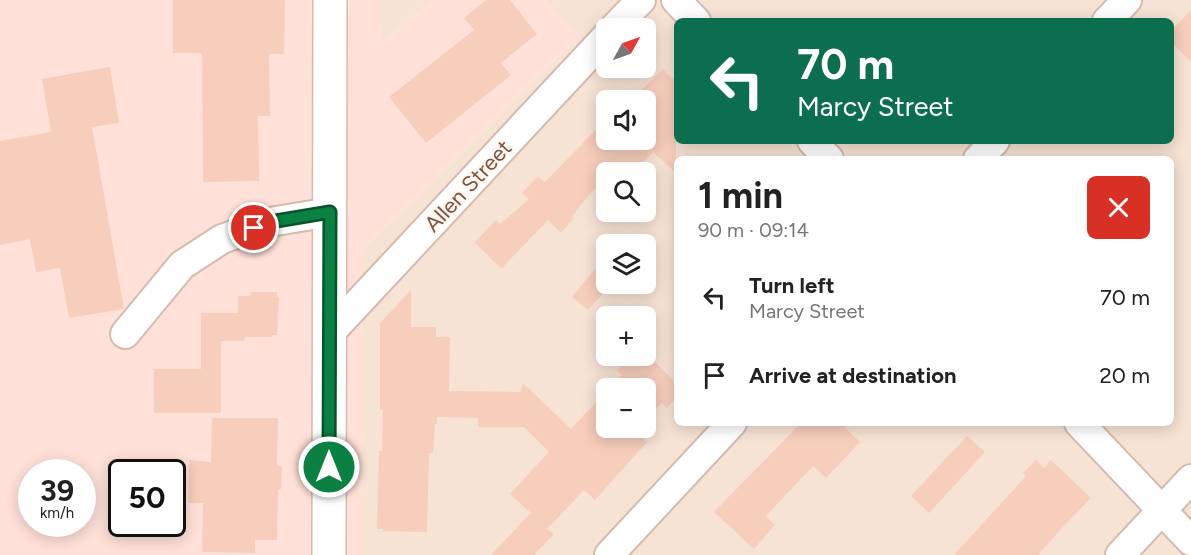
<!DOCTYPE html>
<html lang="en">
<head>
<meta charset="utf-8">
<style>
	body { margin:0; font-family:Figtree,sans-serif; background:#f6f6f6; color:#222; height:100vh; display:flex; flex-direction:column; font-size:22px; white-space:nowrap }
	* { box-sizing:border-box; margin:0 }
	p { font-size:20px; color:#767676 }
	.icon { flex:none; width:33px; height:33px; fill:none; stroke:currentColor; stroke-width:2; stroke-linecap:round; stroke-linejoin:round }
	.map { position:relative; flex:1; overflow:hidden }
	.sheet { position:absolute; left:674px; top:156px; width:500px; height:270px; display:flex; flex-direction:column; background:#fff; border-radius:9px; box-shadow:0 3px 15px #0003 }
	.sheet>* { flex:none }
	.top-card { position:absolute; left:674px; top:18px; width:500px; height:126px; border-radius:9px; box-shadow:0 3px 15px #0003; background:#0b6e4f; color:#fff; overflow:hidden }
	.needle { width:39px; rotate:50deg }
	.controls { position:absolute; left:596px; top:18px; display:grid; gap:12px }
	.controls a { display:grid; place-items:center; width:60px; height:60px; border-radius:9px; background:#fff; box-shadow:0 3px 15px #0003; font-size:30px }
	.speed { position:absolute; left:18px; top:459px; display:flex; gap:12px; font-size:30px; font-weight:700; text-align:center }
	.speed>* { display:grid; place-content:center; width:78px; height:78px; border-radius:50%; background:#fff; box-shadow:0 3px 15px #0003; line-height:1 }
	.speed small { font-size:15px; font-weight:400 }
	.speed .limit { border:3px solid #111; border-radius:9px; background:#fff; color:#111 }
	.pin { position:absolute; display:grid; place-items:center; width:51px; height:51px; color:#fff; margin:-26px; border:3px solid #fff; border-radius:50%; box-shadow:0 2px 6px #0007 }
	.me { position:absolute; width:66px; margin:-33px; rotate:0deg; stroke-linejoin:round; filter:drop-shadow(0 0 4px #0008) }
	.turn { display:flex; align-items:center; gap:21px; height:126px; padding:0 24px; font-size:27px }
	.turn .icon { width:78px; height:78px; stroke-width:2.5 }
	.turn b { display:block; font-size:42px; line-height:51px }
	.round { display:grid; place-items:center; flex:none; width:63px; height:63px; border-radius:9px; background:#f6f6f6 }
	.summary { display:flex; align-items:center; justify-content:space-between; height:102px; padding:0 24px }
	h1 { font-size:36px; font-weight:700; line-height:45px }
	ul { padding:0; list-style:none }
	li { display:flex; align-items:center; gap:18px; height:78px; padding:0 24px }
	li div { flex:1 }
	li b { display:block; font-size:22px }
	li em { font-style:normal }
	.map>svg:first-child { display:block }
	.residential { fill:#f7e3d4; fill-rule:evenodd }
	.commercial { fill:#ffe1d9; fill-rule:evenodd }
	.building { fill:#f7cdbb }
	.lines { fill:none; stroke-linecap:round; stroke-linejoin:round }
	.minor-casing { stroke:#d4bbad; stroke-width:32 }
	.secondary-casing { stroke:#d8baa9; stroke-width:36 }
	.minor { stroke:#fff; stroke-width:28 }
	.secondary { stroke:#fff; stroke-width:33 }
	.route-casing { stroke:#07532c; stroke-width:15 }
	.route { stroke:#0b8043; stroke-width:10 }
	.labels { text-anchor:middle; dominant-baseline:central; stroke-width:5; stroke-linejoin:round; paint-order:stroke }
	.street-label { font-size:22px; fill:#7b5547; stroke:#fff7ee }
</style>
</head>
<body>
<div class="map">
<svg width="1191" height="555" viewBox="0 0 1191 555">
	<rect width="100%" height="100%" fill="#fef2e6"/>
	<g class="residential">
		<path d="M379,0h54l-52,43z"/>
		<path d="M545,0h646v555h-828v-306l216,-213zM676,21h494v120h-494zM606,28h39v40h-39zM606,100h39v40h-39zM676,159h494v264h-494zM606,172h39v40h-39zM606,244h39v40h-39zM606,316h39v40h-39zM606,388h39v40h-39z"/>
	</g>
	<path class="commercial" d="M0,0h379l3,42 51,-42h112l34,36 -216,213v306h-363zM32,472h50v52h-50zM122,472h50v52h-50z"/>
	<g class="building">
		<path d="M173,0h112l-1,54h-15l1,62h-12l1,65 -56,1 -1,-129h-29z"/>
		<path d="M486,0h24l27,34 -36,29 10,12 -85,68 -37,-46 85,-67 -10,-12z"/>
		<path d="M1191,10v52l-21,-21v-9z"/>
		<path d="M110,67l9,56 -27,4 32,182 -55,9 -9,-50 -24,4 -6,-33 -30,6v-104l51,-9 -9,-53z"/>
		<path d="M663,69l13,13v91l-23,-21 -19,20h-28v9l-8,9 -3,-2 -23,28 2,2 -13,15 -13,-13 -46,48 -2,-2 -1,1 -24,-25 21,-22 4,4 29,-25 -7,-6 16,-17 6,6 2,-1 60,-62v21h39v-40l-7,-7z"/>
		<path d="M606,255v35l-18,20 -16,-13z"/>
		<path d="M411,290v37h25v10h14l-1,54 71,1 3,-9 48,46 35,-37v36h26l15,14 -52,58 -11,-10 -37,39 7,5 -20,21h-43l40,-42 -21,-19 38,-41v-2l-24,-24h-46v-9l-41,-1v7h-2l-2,29h-4l-2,79 -44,-1v-2h-6l2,-78h3l1,-41h-3v-87z"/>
		<path d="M250,292h27v5h2l-2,38h-5v2h-27l-1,4h-23v72h-67v-44h47v-56h37v-17h13z"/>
		<path d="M631,356h11l8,7 3,-3 23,23v15l-9,10 -5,-5 -17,17v-32h-36l13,-13 -5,-5z"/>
		<path d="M212,418h66l-1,48h5l-1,23h-3l-1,51h-22v13l-53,-1 1,-49h-15l1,-43 22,2z"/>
		<path d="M801,423h39l20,19 -34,36 -13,-12 -47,50 9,9 -21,24 -40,-37z"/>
		<path d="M967,436l18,16 -56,61 -18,-17z"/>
		<path d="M1036,460l8,8 7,-8 40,38 -31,32 -22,25h-84l72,-79 -3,-3z"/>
	</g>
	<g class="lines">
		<g class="minor-casing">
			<g id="minor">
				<path d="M676,0l20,21"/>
				<path d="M1107,21l20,-21"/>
				<path d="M614,28l27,-28"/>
				<path d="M812,141l17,18"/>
				<path d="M978,159l17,-18"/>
				<path d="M125,334l57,-69 40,-26 48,-17 60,-10"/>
				<path d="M329,334l277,-297"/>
				<path d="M1079,423l112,118"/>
				<path d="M609,555l123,-132"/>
				<path d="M1120,555l71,-76"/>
			</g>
		</g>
		<g class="secondary-casing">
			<path id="secondary" d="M329,555l1,-555"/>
		</g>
		<use href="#minor" class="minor"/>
		<use href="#secondary" class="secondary"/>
	</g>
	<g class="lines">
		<g class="route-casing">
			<path id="route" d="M254,228l16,-6 60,-10 -1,255"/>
		</g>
		<use href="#route" class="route"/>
	</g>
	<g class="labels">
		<g class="street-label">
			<text transform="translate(468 186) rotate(-47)">Allen Street</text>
		</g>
	</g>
</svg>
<div class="controls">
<a><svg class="needle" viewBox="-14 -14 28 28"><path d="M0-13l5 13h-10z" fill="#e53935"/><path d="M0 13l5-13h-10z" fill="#767676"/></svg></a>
<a><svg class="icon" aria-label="sound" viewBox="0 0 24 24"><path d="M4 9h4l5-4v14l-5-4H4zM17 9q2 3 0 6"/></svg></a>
<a><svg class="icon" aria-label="search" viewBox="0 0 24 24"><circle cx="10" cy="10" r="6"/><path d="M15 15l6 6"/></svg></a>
<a><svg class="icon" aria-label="layers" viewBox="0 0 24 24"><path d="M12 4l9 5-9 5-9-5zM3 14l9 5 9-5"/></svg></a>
<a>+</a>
<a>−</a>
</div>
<div class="speed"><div>39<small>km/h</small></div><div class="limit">50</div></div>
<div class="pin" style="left:254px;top:228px;background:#d93025"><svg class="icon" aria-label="arrive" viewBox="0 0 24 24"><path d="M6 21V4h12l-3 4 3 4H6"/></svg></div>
<svg class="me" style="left:329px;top:467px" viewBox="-20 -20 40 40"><circle r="17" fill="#0b8043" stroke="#fff" stroke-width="3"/><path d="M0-11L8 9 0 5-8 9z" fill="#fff"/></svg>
<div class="top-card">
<div class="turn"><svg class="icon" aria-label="left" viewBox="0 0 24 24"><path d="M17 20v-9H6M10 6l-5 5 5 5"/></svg><div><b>70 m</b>Marcy Street</div></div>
</div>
<section class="sheet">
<div class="summary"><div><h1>1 min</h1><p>90 m · 09:14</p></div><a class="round" style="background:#d93025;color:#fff"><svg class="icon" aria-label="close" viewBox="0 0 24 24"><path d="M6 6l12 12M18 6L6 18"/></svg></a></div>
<ul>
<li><svg class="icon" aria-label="left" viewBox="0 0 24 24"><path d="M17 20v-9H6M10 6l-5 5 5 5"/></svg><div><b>Turn left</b><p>Marcy Street</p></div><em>70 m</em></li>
<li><svg class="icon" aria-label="arrive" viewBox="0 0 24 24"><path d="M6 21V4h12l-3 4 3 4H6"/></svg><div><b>Arrive at destination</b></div><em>20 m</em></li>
</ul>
</section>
</div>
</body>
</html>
